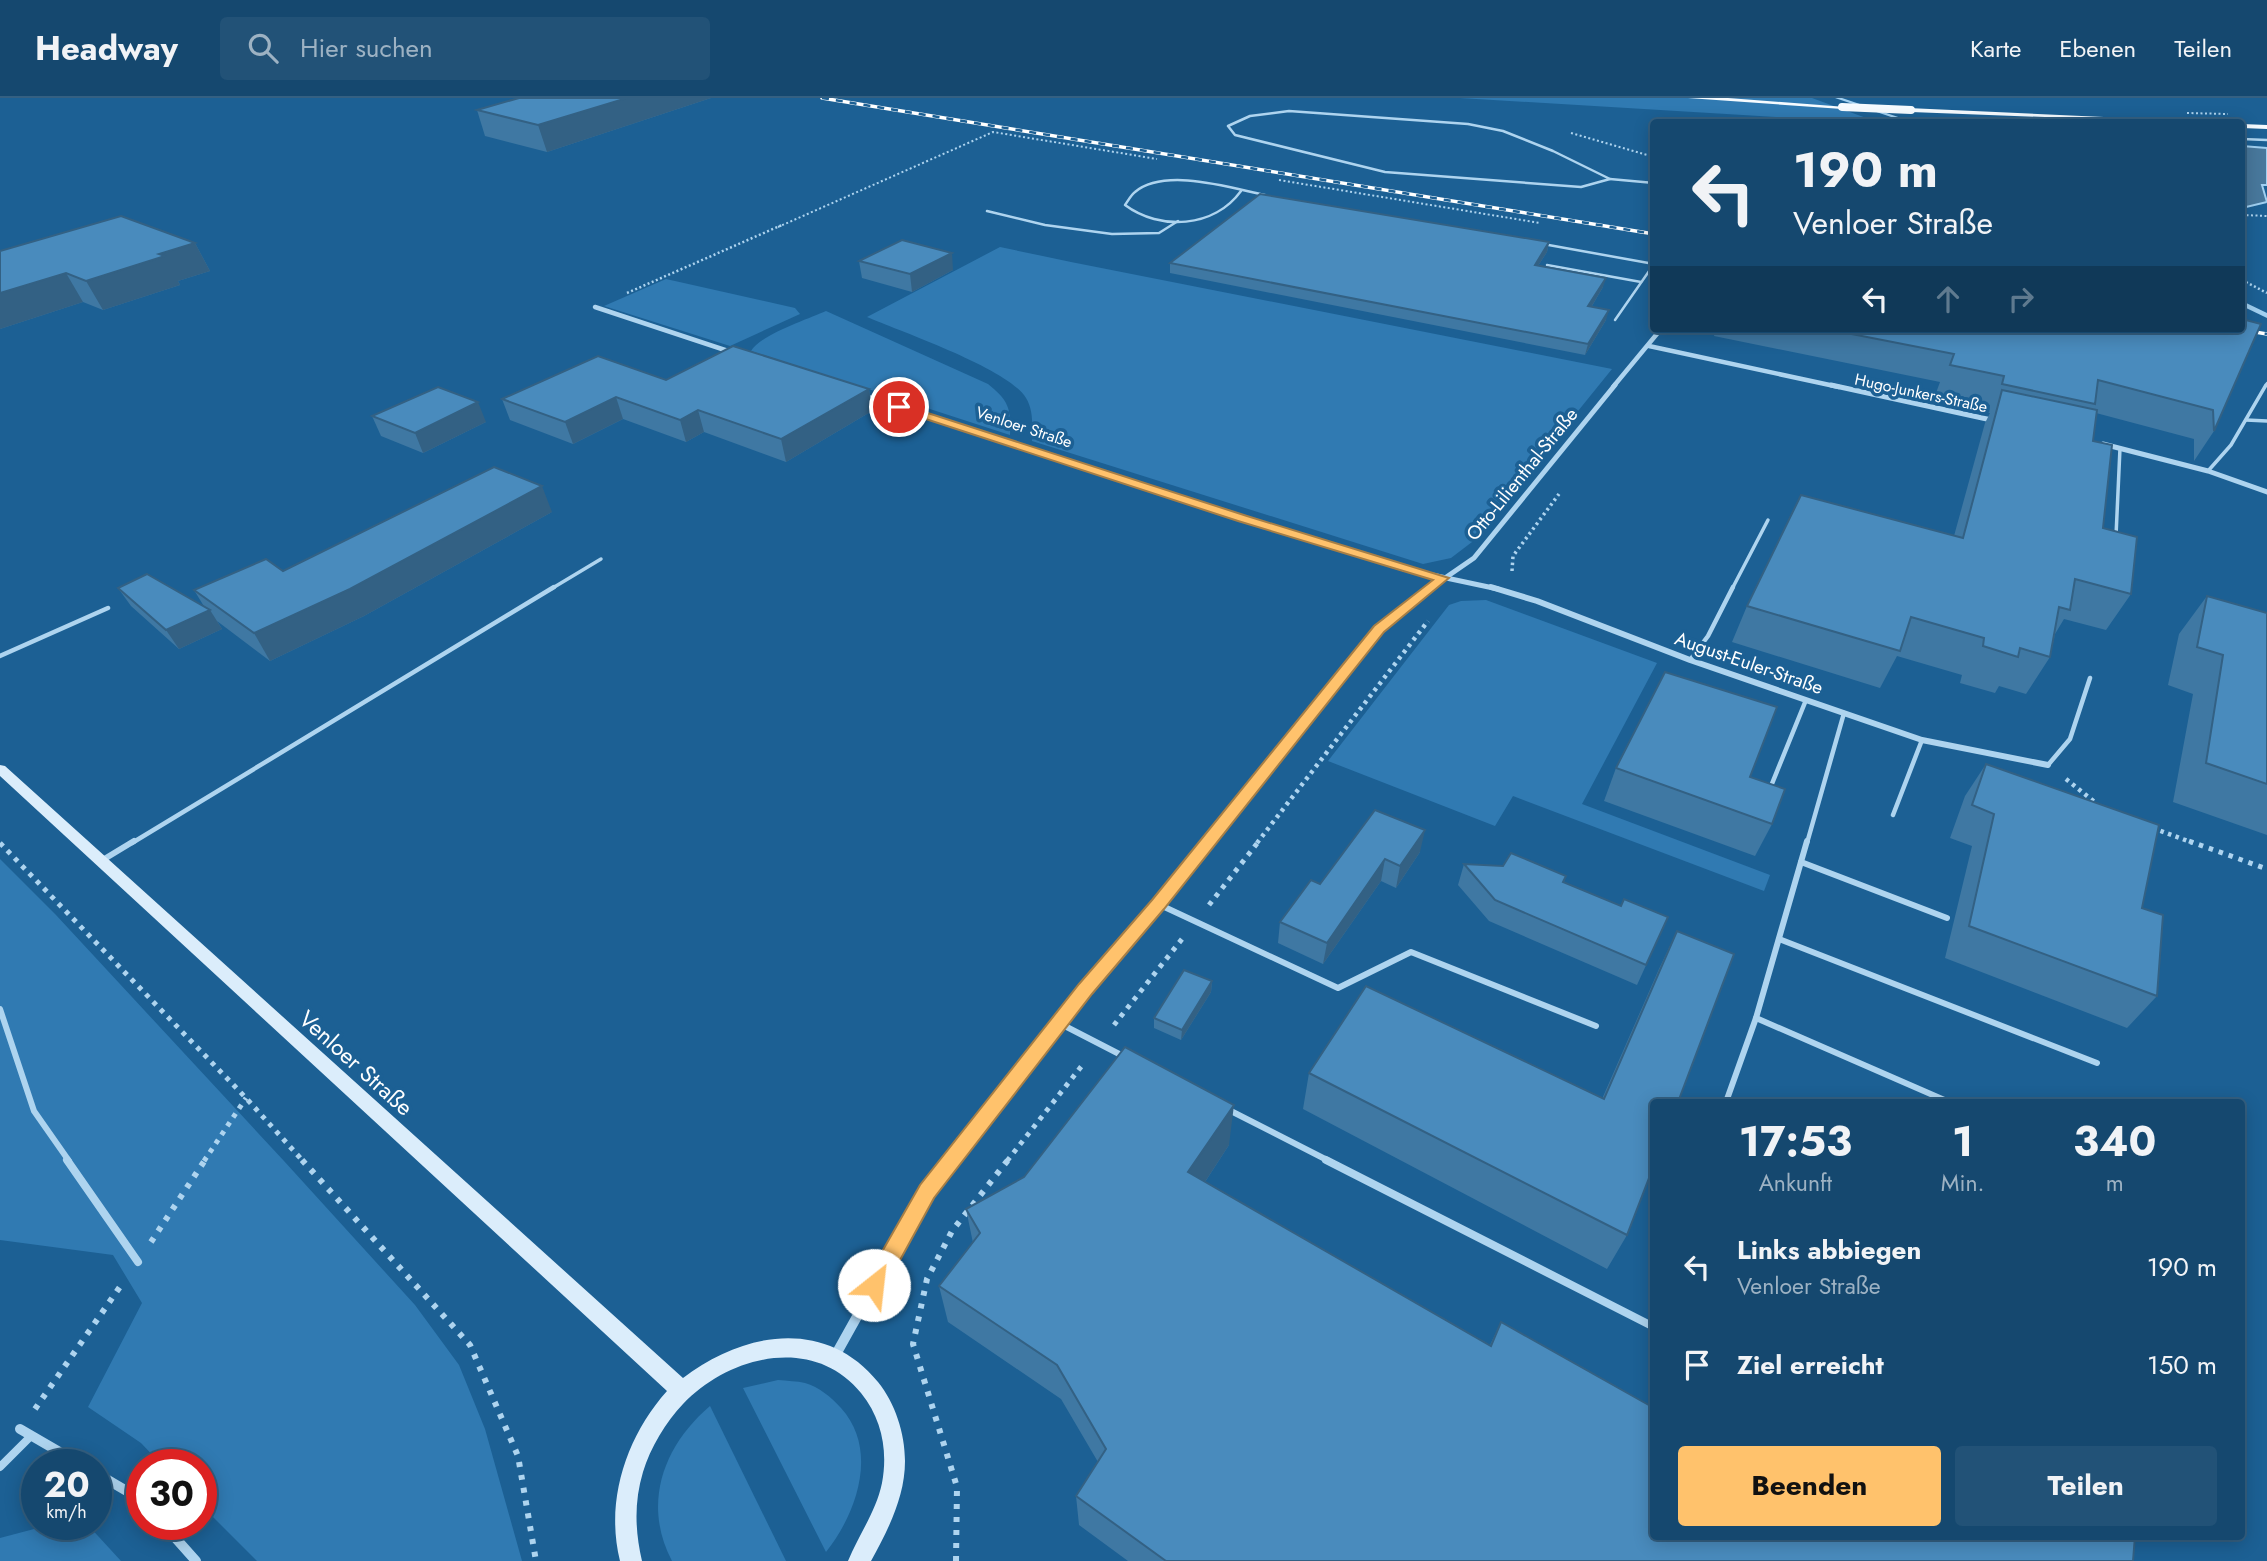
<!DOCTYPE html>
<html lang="de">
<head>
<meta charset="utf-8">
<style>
	body { margin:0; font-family:Jost,sans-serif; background:#225277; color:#f1f3f6; height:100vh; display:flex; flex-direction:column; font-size:26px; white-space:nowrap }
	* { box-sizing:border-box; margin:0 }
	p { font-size:23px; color:#9db2c3 }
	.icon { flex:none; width:38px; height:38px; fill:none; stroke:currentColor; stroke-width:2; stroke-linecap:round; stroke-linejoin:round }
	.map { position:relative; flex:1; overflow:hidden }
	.side { position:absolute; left:1650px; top:1001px; width:595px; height:441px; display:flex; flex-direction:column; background:#15486f; border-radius:7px; box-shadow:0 4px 18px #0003,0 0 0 2px #346082 }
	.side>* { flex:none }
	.guide { position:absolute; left:1650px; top:21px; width:595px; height:214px; border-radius:7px; box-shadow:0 4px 18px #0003,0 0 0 2px #346082; background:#15486f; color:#f1f3f6; overflow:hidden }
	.speed { position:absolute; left:21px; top:1351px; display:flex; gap:14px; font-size:35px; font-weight:700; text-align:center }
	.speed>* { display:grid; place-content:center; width:91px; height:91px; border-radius:50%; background:#15486f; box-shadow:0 4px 18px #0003,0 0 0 2px #346082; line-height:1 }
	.speed small { font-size:18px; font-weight:400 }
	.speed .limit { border:10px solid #d22; background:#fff; color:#111 }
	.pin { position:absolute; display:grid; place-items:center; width:60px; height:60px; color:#fff; margin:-30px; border:4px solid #fff; border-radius:50%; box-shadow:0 2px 7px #0007 }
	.me { position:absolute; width:77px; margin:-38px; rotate:29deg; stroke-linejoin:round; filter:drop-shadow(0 0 5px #0008) }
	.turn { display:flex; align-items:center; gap:24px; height:147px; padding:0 28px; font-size:32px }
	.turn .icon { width:91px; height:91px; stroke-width:2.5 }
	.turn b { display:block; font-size:49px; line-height:60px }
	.lanes { display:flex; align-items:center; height:66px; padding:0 28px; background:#0003; justify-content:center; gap:35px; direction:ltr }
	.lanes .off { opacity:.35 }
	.eta { display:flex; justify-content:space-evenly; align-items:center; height:119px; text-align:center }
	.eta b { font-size:42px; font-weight:700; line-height:49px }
	.cta { display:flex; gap:14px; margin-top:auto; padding:14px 28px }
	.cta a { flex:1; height:80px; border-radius:7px; background:#ffc26c; color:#111; font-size:28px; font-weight:700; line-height:80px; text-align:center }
	.cta a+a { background:#225277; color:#f1f3f6 }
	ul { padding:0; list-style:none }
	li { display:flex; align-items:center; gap:21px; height:98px; padding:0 28px }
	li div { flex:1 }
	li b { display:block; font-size:26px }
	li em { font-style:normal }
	header { display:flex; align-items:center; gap:42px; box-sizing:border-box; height:98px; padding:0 35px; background:#15486f; border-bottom:2px solid #346082 }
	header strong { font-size:33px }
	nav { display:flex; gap:38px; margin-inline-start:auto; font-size:24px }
	.search { width:490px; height:63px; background:#225277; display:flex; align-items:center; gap:18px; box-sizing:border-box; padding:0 24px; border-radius:7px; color:#9db2c3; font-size:26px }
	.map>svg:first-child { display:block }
	.green { fill:#307ab2 }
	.water { fill:#48789c; stroke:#a1d0f1; stroke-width:2 }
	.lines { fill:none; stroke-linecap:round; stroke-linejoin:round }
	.stream { fill:#a1d0f1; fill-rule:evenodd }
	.path-far5 { stroke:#aed4ef; stroke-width:2; stroke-dasharray:2 2.5; stroke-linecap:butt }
	.path-far4 { stroke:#aed4ef; stroke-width:2.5; stroke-dasharray:2 2.5; stroke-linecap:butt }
	.path-far3 { stroke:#aed4ef; stroke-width:3.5; stroke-dasharray:2.5 3.5; stroke-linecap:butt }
	.path-far2 { stroke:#aed4ef; stroke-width:4.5; stroke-dasharray:3.5 4.5; stroke-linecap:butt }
	.path-far1 { stroke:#aed4ef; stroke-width:5; stroke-dasharray:4.5 6; stroke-linecap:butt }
	.path { stroke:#aed4ef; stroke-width:6; stroke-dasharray:5 8; stroke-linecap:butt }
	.service-far4 { stroke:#aed4ef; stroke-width:2.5 }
	.service-far3 { stroke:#aed4ef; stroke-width:3.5 }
	.service-far2 { stroke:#aed4ef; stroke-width:4.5 }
	.service-far1 { stroke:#aed4ef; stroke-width:6 }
	.service { stroke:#aed4ef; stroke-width:8 }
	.minor-far4 { stroke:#aed4ef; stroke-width:4.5 }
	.minor-far3 { stroke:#aed4ef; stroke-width:5 }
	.minor-far2 { stroke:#aed4ef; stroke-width:6 }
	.minor-far1 { stroke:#aed4ef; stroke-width:8 }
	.minor { stroke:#aed4ef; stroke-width:10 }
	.secondary { fill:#dbedfb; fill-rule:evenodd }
	.primary { fill:#f6fbff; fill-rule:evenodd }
	.rail-casing { stroke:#fff; stroke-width:3.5 }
	.rail { stroke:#1c6094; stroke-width:2.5; stroke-dasharray:7; stroke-linecap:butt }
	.primary-bridge { stroke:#f6fbff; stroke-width:8 }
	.wall { fill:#3f78a3 }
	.shaded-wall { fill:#336184 }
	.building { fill:#498bbd; stroke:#336184; stroke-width:2 }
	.route { fill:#ffc26c; stroke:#a67e46; stroke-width:2 }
	.labels { text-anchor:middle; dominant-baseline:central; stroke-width:7; stroke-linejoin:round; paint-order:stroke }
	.far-street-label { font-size:16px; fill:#fff; stroke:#1c6094 }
	.street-label { font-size:19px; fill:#fff; stroke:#1c6094 }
	.near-street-label { font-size:23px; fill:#fff; stroke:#1c6094 }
</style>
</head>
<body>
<header>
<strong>Headway</strong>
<div class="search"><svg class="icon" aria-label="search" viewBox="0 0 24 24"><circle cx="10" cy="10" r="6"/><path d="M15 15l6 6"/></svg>Hier suchen</div>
<nav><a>Karte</a><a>Ebenen</a><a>Teilen</a></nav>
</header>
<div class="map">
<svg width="2267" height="1463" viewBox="0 0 2267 1463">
	<rect width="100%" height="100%" fill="#1c6094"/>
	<g class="green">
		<path d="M1460,0h352l65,24h-20z"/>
		<path d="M1000,149l71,15 541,107 -140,173 -21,16 -28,6 -391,-123c0,-14 2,-30 -6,-43 -17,-29 -124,-66 -159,-81z"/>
		<path d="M666,181l129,29 5,6 -70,32 -126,-40z"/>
		<path d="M826,213l162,73c21,17 23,24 22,51l-259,-84c9,-16 57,-32 75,-40z"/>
		<path d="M1486,502l171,63 -75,141 188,71 -6,16 -251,-95 -18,30 -167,-65 121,-156 12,-4z"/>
		<path d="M0,761l56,56 228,246 131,144 44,60 26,64 37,132h-265l-56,-56v-40h-39l-21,-22 -53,-36 54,-104 -29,-48 -113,-15z"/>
		<path d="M778,1282c9,1 19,1 27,3 14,4 26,14 36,25 38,42 16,105 -15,144l-83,-164z"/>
		<path d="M710,1308l76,155h-114c-30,-57 -9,-115 38,-155z"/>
		<path d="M53,1426h34l34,37h-121v-23z"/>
	</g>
	<path class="water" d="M2242,48l25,2v37h-5l5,17 -25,6z"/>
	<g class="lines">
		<g class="stream">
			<path d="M1835,0h7l71,24h-7z"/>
			<path d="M2242,203l25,12v5l-25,-12z"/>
		</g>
		<g class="path-far5">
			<path d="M2187,15l41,1"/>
			<path d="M1571,35l83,24"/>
			<path d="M1279,82l261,43"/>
			<path d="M2242,117l25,1"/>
			<path d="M778,129l215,-95 164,27"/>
		</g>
		<g class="path-far4">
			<path d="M2242,182l25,13"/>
			<path d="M627,195l155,-68"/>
		</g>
		<path class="path-far3" d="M1512,473l1,-15 46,-62"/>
		<g class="path-far2">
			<path d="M2066,681l31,25"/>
			<path d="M2153,730l40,15"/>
			<path d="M1257,745l171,-222"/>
		</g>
		<g class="path-far1">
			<path d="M2189,743l78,28"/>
			<path d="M0,745l246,255 57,63"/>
			<path d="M1209,807l50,-64"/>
			<path d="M1114,927l68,-86"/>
			<path d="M204,1063l42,-63"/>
			<path d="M1007,1063l77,-98"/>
		</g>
		<g class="path">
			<path d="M302,1062l168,185 48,111 18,105"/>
			<path d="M151,1144l54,-82"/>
			<path d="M35,1311l89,-128"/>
			<path d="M956,1463l1,-74 -44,-143 14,-65 25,-48 56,-71"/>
		</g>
		<g class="service-far4">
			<path d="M1289,13l179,13 35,7 50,20 57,28 -29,8 -196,-15 -150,-37 -7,-9 22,-10z"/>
			<path d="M2242,41l25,1"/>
			<path d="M1610,81l44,4"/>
			<path d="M1241,93c-27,37 -81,40 -116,14 3,-4 6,-10 10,-13 30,-25 96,-4 130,3"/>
			<path d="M987,113l58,14 67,9 47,-1 19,-12"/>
			<path d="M1543,146l111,20"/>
			<path d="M1547,167l94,17"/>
			<path d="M1615,222l39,-56"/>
			<path d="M2265,289l2,-4"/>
		</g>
		<g class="service-far3">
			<path d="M2246,322l21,1"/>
			<path d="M2208,373l23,-26 35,-60"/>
			<path d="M2116,438l4,-88"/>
			<path d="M551,491l50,-30"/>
			<path d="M1732,491l36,-69"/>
		</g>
		<g class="service-far2">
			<path d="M0,558l108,-48"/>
			<path d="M1690,562l18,-24 25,-49"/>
			<path d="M2048,667l22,-26 20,-61"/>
			<path d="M1769,693l37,-91"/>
			<path d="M1893,717l29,-75"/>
			<path d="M132,745l422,-256"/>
			<path d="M1807,745l37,-130"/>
		</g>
		<g class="service-far1">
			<path d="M101,763l33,-20"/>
			<path d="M1801,764l146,56"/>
			<path d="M1158,806l180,84 73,-36 185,74"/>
			<path d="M1779,841l318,124"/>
			<path d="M0,911l34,102 35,50"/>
			<path d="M1756,920l193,84"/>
			<path d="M1059,925l66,34"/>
			<path d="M1726,1004l30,-84 51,-177"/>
			<path d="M1227,1011l102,52"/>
		</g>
		<g class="service">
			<path d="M67,1062l71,102"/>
			<path d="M1326,1062l328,167"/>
			<path d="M0,1369l31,-31"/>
		</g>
		<g class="minor-far4">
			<path d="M595,209l139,46"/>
			<path d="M1649,248l190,41"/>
			<path d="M1613,289l48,-58"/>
		</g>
		<g class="minor-far3">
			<path d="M1831,287l165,36"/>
			<path d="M861,297l543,174 94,20"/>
			<path d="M2103,346l105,27 59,21"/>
			<path d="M1429,491l45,-31 141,-173"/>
		</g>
		<g class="minor-far2">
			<path d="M1491,489l46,14 153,59 232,80 126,25"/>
			<path d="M1207,745l172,-214 52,-42"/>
		</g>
		<path class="minor-far1" d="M950,1063l135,-172 124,-148"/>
		<g class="minor">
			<path d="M835,1258l92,-165 25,-31"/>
			<path d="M20,1331l62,36"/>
			<path d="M96,1375l46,27"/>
			<path d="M163,1426l33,37"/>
		</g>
		<path class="secondary" d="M0,667l5,1 678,612c60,-46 142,-61 195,4 17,21 27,51 27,79 0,36 -17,69 -34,100h-23c11,-27 28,-49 34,-78 6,-32 0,-64 -21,-90 -47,-58 -131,-38 -178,11 -17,18 -33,44 -40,68 -9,30 -8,59 -1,89h-22c-15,-60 6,-124 47,-170l-667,-615z"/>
		<g class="primary">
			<path d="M1688,0h40l118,9 -4,2z"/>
			<path d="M1908,10l262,12 4,2 -263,-10z"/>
			<path d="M2242,26l25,1v4l-25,-1z"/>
		</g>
		<g class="rail-casing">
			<g id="rail">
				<path d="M822,0l832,136"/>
				<path d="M2237,231l30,5"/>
			</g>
		</g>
		<use href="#rail" class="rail"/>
		<path class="primary-bridge" d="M1842,9l69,3"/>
	</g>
	<g class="wall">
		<path d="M711,0l-164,54 -62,-16 -8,-26z"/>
		<path d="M1549,144l-2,10 -9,14 65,21 -11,19 14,14 -21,35 -415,-82v-10z"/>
		<path d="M195,145l15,28 -32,10 2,4 -77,25 -20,-8 -83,27v-78z"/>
		<path d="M859,163l94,9 -41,22 -50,-14z"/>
		<path d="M1716,231h526l-28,102 -20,30v-22l-98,-26 -3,28 10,87 28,66 -25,36 -42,-11 -9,15 -5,23 -24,37 -27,-8 -4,7 -35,-10 2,-8 -65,-19 -17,32 -148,-46 15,-36 207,-70 31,-113 5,-10h-3l3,-8 -54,-12 4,-11 -226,-46z"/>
		<path d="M666,282l203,9 3,22 -86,51 -82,-30 -18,10 -63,-23 -50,25 -63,-24 -8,-21z"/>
		<path d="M372,318l114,6 -63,31 -42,-17z"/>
		<path d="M552,414l-188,104 -94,45 -53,-40 5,8 -43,20 -48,-43 -13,-18 87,20 -11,-18z"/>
		<path d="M2207,498l60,17v222l-94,-33 20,-108 -25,-9 11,-51z"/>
		<path d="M1986,666l156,144 15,88 -30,32 -182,-70 27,-112 -22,-8 15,-42z"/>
		<path d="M1616,670l134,9 22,47 -17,32 -151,-55z"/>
		<path d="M1375,712l45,42 -24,36 -15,-7 -58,83 -45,-21 2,-21 40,-38z"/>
		<path d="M1464,766l102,12 -2,6 57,24 47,11 -31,68 -148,-64 -31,-36z"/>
		<path d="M1677,833l-50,304 -20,34 -304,-160 6,-36 293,26 57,-130z"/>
		<path d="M1212,883l-1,11 -30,48 -27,-12v-10z"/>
		<path d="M1229,1047l-24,37 285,163 11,-23 153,214 479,25h-1005l-49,-36 -3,-29 22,-34 -37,-63 -113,-77 -9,-36 34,-43 -7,-34z"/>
	</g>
	<g class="shaded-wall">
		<path d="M627,0h84l-164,54 -9,-27z"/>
		<path d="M1549,144l-2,10 -15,23 3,-10z"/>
		<path d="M195,145l15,28 -32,10 2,4 -77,25 -17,-29 73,-27z"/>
		<path d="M952,155l1,17 -41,22 -2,-18z"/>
		<path d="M66,175l17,29 -83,27v-36z"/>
		<path d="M1606,180l-3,9 -17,29 2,-10z"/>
		<path d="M1609,212l-3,10 -21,35 3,-11z"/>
		<path d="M869,291l3,22 -86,51 -5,-23z"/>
		<path d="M616,299l7,22 -50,25 -8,-22z"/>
		<path d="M478,304l8,20 -63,31 -8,-20z"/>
		<path d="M698,312l6,22 -18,10 -6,-22z"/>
		<path d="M542,388l10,26 -188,104 -94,45 -16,-28z"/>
		<path d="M210,512l12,19 -43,20 -13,-19z"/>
		<path d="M1425,732l-5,22 -24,36 4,-22z"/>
		<path d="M1385,761l-4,22 -58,83 4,-21z"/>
		<path d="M1212,883l-1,11 -30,48 1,-10z"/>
		<path d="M1234,1007l-5,40 -43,66 2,-39z"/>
	</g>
	<g class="building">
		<path d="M519,0h108l-89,27 -61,-15z"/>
		<path d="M1260,96l289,48 -14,23 71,13 -18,28 21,4 -21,34 -418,-81z"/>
		<path d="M121,118l74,27 -36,11 6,2 -79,25 -20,-8 -66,20v-42z"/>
		<path d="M902,142l50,13 -42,21 -51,-13z"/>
		<path d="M2242,221l19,5 -47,107 -1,-21 -115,-30 -3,24 -93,-20 2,-8 -54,-11 4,-11 -128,-25h416z"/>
		<path d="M733,248l136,43 -88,50 -83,-29 -18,10 -64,-23 -51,25 -63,-23 96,-43 68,24z"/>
		<path d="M438,289l40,15 -63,31 -43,-17z"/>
		<path d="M2002,292l95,20 -4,31 19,4 -9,83 34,9 -6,57 -56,-15 -5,31 -11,-3 -9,50 -30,-9 -2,9 -35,-11 1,-8 -73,-21 -11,34 -153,-45 54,-111 162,43z"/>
		<path d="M494,369l48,19 -192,103 -96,44 -60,-43 72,-31 17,12z"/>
		<path d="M147,476l63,36 -44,20 -48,-42z"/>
		<path d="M2207,498l60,17v171l-61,-21 17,-108 -26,-8z"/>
		<path d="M1665,574l112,35 -27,70 35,12 -13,35 -156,-56z"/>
		<path d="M1986,666l173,61 -17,83 21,7 -6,81 -188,-70 25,-112 -22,-9z"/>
		<path d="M1375,712l50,20 -25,36 -15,-7 -58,84 -47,-21 31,-42 9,4z"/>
		<path d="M1511,755l55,23 -3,6 58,24 3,-7 44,18 -22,48 -151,-65 -31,-36 39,2z"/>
		<path d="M1677,833l57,23 -56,148h-24v63l-27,70 -318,-162 57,-87 238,113z"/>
		<path d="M1184,872l28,11 -30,49 -28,-12z"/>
		<path d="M1125,949l109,58 -46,67 303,174 10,-24 153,86v128h481l-2,25h-967l-90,-65 30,-47 -49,-84 -118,-79 41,-53 -14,-24 58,-32z"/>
	</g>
	<path class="route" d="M895,307h8l344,111 202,62 -65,54 -220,277 -72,85 -158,204 -52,95 -8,3 -8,-3 -3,-8 57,-100 159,-201 73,-84 222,-274 59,-46 -195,-59 -343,-112z"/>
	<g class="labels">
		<g class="far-street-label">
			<text transform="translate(1921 295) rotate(12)">Hugo-Junkers-Straße</text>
			<text transform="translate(1024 329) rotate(18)">Venloer Straße</text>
		</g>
		<g class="street-label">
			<text transform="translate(1522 376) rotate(-51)">Otto-Lilienthal-Straße</text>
			<text transform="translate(1749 565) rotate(19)">August-Euler-Straße</text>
		</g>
		<g class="near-street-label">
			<text transform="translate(356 965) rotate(42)">Venloer Straße</text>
		</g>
	</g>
</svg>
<div class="speed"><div>20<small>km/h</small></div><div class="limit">30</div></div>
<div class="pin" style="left:899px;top:309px;background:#d93025"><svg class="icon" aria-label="arrive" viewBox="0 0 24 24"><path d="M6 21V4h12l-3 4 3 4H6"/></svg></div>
<svg class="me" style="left:874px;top:1187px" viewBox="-20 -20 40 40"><circle r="19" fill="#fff"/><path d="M0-13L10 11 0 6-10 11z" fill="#ffc26c"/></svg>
<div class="guide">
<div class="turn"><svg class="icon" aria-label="left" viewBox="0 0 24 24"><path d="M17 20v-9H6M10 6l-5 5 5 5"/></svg><div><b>190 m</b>Venloer Straße</div></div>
<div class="lanes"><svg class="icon" aria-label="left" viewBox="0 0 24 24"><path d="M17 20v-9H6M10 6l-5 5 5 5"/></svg><svg class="icon off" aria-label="ahead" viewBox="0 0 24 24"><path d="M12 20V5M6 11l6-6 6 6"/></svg><svg class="icon off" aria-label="right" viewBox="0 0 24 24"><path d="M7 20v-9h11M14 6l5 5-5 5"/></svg></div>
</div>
<section class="side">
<div class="eta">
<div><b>17:53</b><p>Ankunft</p></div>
<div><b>1</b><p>Min.</p></div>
<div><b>340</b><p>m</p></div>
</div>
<ul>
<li><svg class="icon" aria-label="left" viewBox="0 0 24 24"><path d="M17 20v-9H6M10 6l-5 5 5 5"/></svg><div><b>Links abbiegen</b><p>Venloer Straße</p></div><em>190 m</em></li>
<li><svg class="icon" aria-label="arrive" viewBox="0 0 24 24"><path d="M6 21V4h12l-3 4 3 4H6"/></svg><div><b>Ziel erreicht</b></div><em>150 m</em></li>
</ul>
<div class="cta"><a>Beenden</a><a>Teilen</a></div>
</section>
</div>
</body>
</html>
